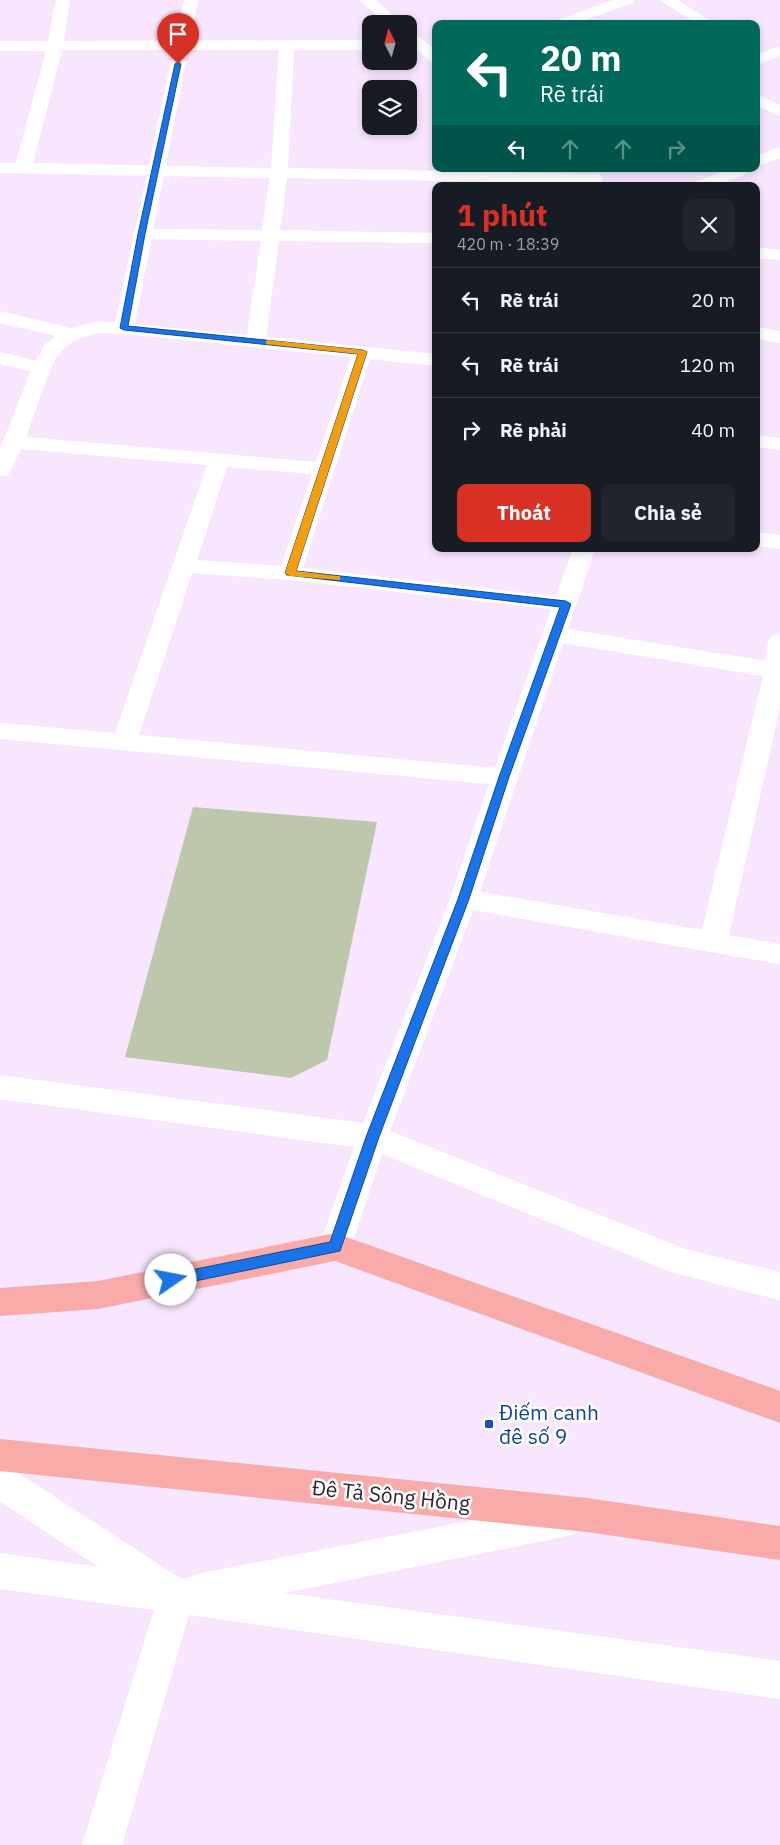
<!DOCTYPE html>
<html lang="vi">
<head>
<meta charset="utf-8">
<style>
	body { margin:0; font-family:"IBM Plex Sans",sans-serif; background:#20242c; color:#f1f3f6; height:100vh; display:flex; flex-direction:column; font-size:19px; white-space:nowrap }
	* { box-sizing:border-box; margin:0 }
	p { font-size:16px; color:#9ea1a6 }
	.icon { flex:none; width:28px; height:28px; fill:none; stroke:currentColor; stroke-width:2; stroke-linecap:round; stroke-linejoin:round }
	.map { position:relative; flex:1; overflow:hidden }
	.details { position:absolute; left:432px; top:182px; width:328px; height:370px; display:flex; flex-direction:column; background:#171b24; border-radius:10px; box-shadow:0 2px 8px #0003 }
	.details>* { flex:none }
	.top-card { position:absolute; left:432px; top:20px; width:328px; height:152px; border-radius:10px; box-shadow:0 2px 8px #0003; background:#00695c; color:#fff; overflow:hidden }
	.needle { width:32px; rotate:354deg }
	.fabs { position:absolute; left:362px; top:15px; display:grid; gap:10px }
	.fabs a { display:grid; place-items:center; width:55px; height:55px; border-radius:10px; background:#171b24; box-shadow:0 2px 8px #0003; font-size:25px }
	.pin { position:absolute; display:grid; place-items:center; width:42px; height:42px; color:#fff; margin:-51px -21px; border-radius:50% 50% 50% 0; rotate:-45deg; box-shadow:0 0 5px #0007 }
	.pin .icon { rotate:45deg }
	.me { position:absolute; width:55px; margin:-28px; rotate:78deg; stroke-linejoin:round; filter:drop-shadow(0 0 4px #0008) }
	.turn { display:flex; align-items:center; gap:18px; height:105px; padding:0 25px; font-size:22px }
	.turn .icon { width:65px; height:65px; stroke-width:2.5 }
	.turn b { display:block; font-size:35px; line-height:42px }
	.lanes { display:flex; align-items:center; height:48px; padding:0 25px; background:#0003; justify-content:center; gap:25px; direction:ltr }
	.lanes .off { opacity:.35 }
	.round { display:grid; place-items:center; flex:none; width:52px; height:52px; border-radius:10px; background:#20242c }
	.overview { display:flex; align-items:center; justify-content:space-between; height:85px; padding:0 25px }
	h1 { font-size:30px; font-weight:700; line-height:38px; color:#d93025 }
	.cta { display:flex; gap:10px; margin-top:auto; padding:10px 25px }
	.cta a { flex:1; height:58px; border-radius:10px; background:#d93025; color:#fff; font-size:20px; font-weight:700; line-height:58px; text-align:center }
	.cta a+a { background:#20242c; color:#f1f3f6 }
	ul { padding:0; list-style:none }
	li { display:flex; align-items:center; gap:15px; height:65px; padding:0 25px; border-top:1px solid #363941 }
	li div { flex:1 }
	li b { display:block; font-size:19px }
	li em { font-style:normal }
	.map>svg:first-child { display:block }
	.green { fill:#bcc7ab }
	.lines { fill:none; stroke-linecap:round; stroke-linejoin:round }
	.service { fill:#fff; fill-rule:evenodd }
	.minor { fill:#fff; fill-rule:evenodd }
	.primary { fill:#f8aba8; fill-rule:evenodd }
	.route { fill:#1a73e8; stroke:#114b97 }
	.slow { fill:#f59e0b }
	.transit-dot { fill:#1a4fb4; stroke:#fff; stroke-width:2 }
	.labels { text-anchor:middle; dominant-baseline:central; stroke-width:5; stroke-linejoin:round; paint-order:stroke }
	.near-transit-label { font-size:21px; fill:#164399; stroke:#fff; text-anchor:start }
	.near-street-label { font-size:21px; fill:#2e2631; stroke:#fff }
</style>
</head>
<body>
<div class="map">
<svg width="780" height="1845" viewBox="0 0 780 1845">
	<rect width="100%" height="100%" fill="#f8e6fe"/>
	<path class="green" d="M193,807l184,15 -50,238 -36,18 -166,-21z"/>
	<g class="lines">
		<path class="service" d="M184,0h14l-64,328 -3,4 -7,2 -7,-2 -3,-4z"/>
		<g class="minor">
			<path d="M56,0h14l-6,41 307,-1v10h-77l-6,118 306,6 6,1 3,4 -3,4 -6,1 -307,-6 -7,52 156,3v10l-157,-2 -13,96 170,17v12l-66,-7 -67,209 253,28 17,-47h22l-27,80 197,32 3,-20 4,-5 8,-2v73l-51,228 51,9v20l-307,-54 -83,221 295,118 95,23v28l-109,-28 -289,-118 -31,93 -5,10 -11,4 -11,-4 -5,-10 35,-100 -354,-48v-24l363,48 87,-224 39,-115 -489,-45v-16l115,10 92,-268 -186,-16 -13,26 -8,1v-27l31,-78 -31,-7v-12l36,9 9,-17 11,-8 -56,-13v-12l71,17 28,-7 148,14 14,-94 -119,-2 -6,-1 -3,-4 3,-4 6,-1 120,1 8,-52 -270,-5v-10h16l30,-112h-46v-10h48zM62,50h217l-8,118 -238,-5zM99,333l25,1 227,23 -35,105 -290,-25c7,-18 24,-75 35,-86 11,-11 24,-15 38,-18zM227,467l85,7 -31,92 -84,-6zM192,573l98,7 261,29 -56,159 -356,-33zM563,643l200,33 -61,254 -222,-38z"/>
			<path d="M360,0h16l26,24h-16z"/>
			<path d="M613,0h21l-2,3 -57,21h-22l2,-3z"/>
			<path d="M660,0h18l37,24h-18z"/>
			<path d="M409,31l5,2 22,17v13l-6,-2 -21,-18z"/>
			<path d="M780,46v10l-24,9v-10z"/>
			<path d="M756,94l24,11v11l-24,-11z"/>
			<path d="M780,147v11l-24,9v-11z"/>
			<path d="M728,169h23l-3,4 -32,13h-23l3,-4z"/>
			<path d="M756,247l24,3v10l-24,-2z"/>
			<path d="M756,327l24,4v12l-24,-4z"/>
			<path d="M756,435l24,3v12l-24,-3z"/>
			<path d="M756,532l24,3v14l-24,-3z"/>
			<path d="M0,1465l12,4 168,109 5,1 12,-5 370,-72 13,5 5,12 -5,12 -13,5 -283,57 496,68v38l-591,-84 -67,230h-40l72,-235 -154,-21v-36l99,14 -99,-66z"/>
		</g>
		<g class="primary">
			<path d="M335,1233l445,158v32l-445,-162 -237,48 -98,7v-28l98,-7z"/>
			<path d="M0,1439l587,59 193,28v34l-193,-28 -587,-61z"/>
		</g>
	</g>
	<path class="route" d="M178,62l3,2 -36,170 -17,92 235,24 4,2 -71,219 270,30 5,3 -62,173 -40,122 -90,238 -39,114 -169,35 -5,-2 -2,-4 2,-4 5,-2 159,-32 36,-105 92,-238 41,-122 61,-170 -273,-32 -2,-2 73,-219 -234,-24 -4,-2 18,-94 37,-170z"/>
	<path class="slow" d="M268,340l95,10 4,2 -71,219 40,5h4v4l-50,-4 -5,-3 73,-219 -92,-10v-3z"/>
	<rect class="transit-dot" x="484" y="1419" width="10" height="10" rx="2.5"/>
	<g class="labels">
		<g class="near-transit-label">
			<text x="499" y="1412">Điếm canh<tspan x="499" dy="24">đê số 9</tspan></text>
		</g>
		<g class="near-street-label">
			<text transform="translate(391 1495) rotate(6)">Đê Tả Sông Hồng</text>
		</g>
	</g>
</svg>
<div class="fabs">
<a><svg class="needle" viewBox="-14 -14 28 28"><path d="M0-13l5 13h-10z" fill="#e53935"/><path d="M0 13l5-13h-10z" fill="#9ea1a6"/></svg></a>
<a><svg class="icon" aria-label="layers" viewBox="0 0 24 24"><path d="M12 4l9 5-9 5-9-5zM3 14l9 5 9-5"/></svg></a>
</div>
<div class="pin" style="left:178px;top:64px;background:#d93025"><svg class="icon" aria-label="arrive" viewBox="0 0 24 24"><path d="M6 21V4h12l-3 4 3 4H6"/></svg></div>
<svg class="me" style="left:171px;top:1280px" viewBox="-20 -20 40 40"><circle r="19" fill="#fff"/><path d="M0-13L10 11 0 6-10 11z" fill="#1a73e8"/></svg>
<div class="top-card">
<div class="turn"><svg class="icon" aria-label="left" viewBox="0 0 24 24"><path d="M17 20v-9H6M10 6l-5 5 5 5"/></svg><div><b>20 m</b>Rẽ trái</div></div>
<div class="lanes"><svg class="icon" aria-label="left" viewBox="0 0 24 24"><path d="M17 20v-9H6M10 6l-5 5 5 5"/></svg><svg class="icon off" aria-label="ahead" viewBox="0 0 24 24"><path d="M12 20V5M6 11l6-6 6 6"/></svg><svg class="icon off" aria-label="ahead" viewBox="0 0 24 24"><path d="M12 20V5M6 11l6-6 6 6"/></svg><svg class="icon off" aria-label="right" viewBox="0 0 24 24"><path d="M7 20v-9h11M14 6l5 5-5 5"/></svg></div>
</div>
<section class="details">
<div class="overview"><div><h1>1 phút</h1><p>420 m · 18:39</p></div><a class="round"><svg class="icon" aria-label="close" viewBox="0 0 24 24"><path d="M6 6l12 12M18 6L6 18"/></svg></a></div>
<ul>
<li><svg class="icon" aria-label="left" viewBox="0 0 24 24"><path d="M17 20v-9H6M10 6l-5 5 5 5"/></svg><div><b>Rẽ trái</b></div><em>20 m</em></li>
<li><svg class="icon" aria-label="left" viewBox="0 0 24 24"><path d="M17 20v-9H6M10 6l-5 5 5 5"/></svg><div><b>Rẽ trái</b></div><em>120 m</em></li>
<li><svg class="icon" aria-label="right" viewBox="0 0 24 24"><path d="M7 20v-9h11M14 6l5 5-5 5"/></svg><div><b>Rẽ phải</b></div><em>40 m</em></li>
</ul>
<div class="cta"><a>Thoát</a><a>Chia sẻ</a></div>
</section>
</div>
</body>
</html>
